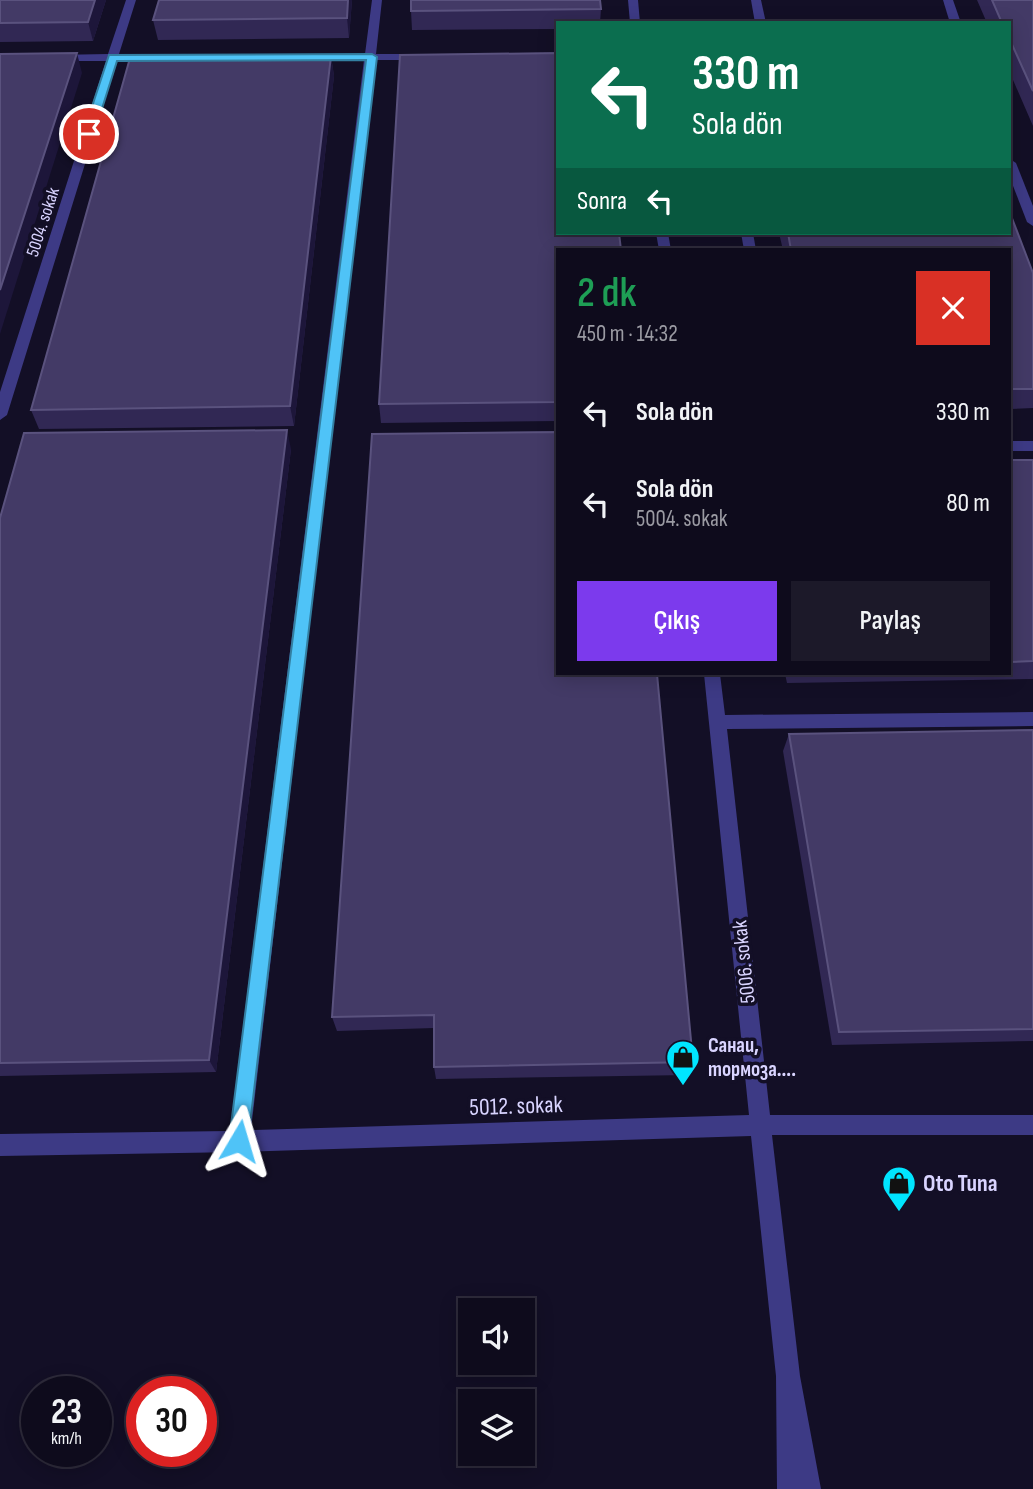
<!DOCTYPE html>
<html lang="tr">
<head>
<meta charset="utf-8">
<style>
	body { margin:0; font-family:"Sofia Sans Condensed",sans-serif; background:#1c1929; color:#f1f3f6; height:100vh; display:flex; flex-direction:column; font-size:26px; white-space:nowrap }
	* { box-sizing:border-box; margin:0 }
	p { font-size:23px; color:#9b9ba3 }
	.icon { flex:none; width:38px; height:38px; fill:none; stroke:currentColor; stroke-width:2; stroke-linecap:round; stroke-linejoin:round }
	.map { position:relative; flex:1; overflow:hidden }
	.sheet { position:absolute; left:556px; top:248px; width:455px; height:427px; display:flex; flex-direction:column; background:#0e0b1c; border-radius:0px; box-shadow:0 4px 18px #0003,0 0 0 2px #2e2b3b }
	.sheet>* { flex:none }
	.banner { position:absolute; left:556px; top:21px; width:455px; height:214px; border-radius:0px; box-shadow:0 4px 18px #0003,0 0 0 2px #2e2b3b; background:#0b6e4f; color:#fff; overflow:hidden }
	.fabs { position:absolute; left:458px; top:1298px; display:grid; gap:14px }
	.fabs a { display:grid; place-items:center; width:77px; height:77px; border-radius:0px; background:#0e0b1c; box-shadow:0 4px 18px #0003,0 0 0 2px #2e2b3b; font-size:35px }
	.speed { position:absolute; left:21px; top:1376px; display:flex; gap:14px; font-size:35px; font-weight:700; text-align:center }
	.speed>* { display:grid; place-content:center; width:91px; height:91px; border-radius:50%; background:#0e0b1c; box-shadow:0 4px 18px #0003,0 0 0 2px #2e2b3b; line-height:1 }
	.speed small { font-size:18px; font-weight:400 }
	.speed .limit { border:10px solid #d22; background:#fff; color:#111 }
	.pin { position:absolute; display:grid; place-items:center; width:60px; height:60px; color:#fff; margin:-30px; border:4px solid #fff; border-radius:50%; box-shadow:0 2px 7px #0007 }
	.me { position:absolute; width:77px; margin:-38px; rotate:7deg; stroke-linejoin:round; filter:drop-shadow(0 0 5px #0008) }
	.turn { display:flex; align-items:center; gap:24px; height:147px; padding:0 21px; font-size:32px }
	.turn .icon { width:91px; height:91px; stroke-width:2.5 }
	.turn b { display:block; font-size:49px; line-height:60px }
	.then { display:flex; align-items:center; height:66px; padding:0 21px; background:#0003; gap:14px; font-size:26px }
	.round { display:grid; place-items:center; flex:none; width:74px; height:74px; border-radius:0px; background:#1c1929 }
	.head { display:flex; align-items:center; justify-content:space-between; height:119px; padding:0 21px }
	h1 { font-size:42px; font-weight:600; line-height:52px; color:#1e9e55 }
	.button { display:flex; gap:14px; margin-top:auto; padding:14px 21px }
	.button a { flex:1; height:80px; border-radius:0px; background:#7c3aed; color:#fff; font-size:28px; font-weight:600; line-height:80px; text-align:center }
	.button a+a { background:#1c1929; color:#f1f3f6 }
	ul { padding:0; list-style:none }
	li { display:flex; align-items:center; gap:21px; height:91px; padding:0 21px }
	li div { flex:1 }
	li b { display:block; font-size:26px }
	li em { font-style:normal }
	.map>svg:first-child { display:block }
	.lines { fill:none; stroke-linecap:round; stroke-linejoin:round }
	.minor { fill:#3d3a85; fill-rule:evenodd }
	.wall { fill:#312854 }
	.shaded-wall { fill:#1d163a }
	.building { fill:#433a66; stroke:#5a527e; stroke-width:2 }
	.route { fill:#4fc3f7; stroke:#337fa1; stroke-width:2 }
	.labels { text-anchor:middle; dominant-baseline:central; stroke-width:7; stroke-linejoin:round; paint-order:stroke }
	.far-street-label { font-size:18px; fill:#d9d4ff; stroke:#130f26 }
	.street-label { font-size:21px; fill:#d9d4ff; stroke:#130f26 }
	.poi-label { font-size:21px; font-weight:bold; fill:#d9d4ff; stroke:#130f26; text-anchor:start }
	.near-street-label { font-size:24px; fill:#d9d4ff; stroke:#130f26 }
	.near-poi-label { font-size:24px; font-weight:bold; fill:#d9d4ff; stroke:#130f26; text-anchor:start }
</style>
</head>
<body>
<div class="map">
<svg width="1033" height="1489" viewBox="0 0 1033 1489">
	<rect width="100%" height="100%" fill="#130f26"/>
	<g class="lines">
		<g class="minor">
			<path d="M126,0h10l-17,54h117l6,3 -6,3 -119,1 -110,354 -7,5v-28l106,-331h-52l-6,-3 6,-3 54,-1z"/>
			<path d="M372,0h10l-6,54h46l6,3 -6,3h-47l-124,1070 498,-15 -45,-441h16l5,41 308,-3v14l-306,3 43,386h263v20h-261l28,241 21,113h-44l-1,-113 -25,-240 -512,16 -239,4v-22l230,-3 134,-1071h-54l-6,-3 6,-3h55z"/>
			<path d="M628,0h10l2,23h-10z"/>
			<path d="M751,0h10l5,23h-11z"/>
			<path d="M943,0h10l8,23h-11z"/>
			<path d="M1010,159l6,4 17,43v20l-6,-4 -17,-44z"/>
			<path d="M656,233h12l3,17h-12z"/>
			<path d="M741,233h12l3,17h-12z"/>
			<rect x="1010" y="441" width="23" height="10"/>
		</g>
	</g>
	<g class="wall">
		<path d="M0,0h106l-13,41 -93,1z"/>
		<path d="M159,0h193l-3,38 -191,2 -5,-20z"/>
		<path d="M977,0h56v126l-23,-53v-50h-23z"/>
		<path d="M601,9l-1,14h-42v6l-146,1 -1,-19z"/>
		<path d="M331,56l3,20 -40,350 -255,3 -8,-19z"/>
		<path d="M779,233h231l23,40v135l-23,1v-159h-227z"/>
		<path d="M558,250v171l-177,2 -2,-19z"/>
		<path d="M372,434l321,628 -4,13 -253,4 -2,-12v-39l-97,3 -5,-14z"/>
		<path d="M291,449l-75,623 -216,4v-558z"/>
		<path d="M1010,460h23v219l-246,4 -2,-9h225z"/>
		<path d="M1033,730v311l-201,4 -49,-294 6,-17z"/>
	</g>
	<g class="shaded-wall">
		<path d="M95,0h11l-13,41 -5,-19z"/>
		<path d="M348,0h4l-3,38 -2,-20z"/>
		<path d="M77,53l5,20 -82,261v-44z"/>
		<path d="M331,56l3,20 -40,350 -4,-20z"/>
		<path d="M287,430l4,19 -75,623 -7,-12z"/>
	</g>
	<g class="building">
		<path d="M0,0h95l-7,22 -88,1z"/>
		<path d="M159,0h189l-1,18 -194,2z"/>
		<path d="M411,0h189l1,9 -190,2z"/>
		<path d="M992,0h41v91l-23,-51v-17h-8z"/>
		<path d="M77,53l-77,237v-236z"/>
		<path d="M558,53v180h61l2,17h-63v152l-179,2 21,-349z"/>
		<path d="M331,56l-41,350 -259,4 99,-352z"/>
		<path d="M1010,213l23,60v116h-23v-139h-219l-3,-17h222z"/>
		<path d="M287,430l-78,630 -209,3v-545l24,-85z"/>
		<path d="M558,432v242h99l36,388 -259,5v-52l-102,2 40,-583z"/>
		<path d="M1010,460h23v201l-23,1z"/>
		<path d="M1033,730v299l-194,3 -50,-298z"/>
	</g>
	<path class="route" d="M372,54l5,3 -129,1084 -3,7 -6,2 -7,-2 -3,-7 137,-1081 -249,1 -23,73 -5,3 -6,-3 26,-79z"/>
	<defs>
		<g id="shop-pin" transform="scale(1.75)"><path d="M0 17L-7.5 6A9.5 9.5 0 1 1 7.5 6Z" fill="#00e5ff" stroke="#130f26"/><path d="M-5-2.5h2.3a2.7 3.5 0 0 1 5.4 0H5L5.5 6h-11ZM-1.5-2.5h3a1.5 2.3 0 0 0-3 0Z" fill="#111"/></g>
	</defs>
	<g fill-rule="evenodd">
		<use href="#shop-pin" x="683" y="1057"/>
		<use href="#shop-pin" x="899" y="1183"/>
	</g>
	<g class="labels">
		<g class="far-street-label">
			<text transform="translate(43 222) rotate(-72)">5004. sokak</text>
		</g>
		<g class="street-label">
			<text transform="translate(744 962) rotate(-96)">5006. sokak</text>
		</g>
		<g class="poi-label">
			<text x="708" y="1045">Санаи,<tspan x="708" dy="24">тормоза....</tspan></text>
		</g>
		<g class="near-street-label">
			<text transform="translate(516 1106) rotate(-2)">5012. sokak</text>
		</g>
		<g class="near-poi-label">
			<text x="923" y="1183">Oto Tuna</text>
		</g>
	</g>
</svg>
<div class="fabs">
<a><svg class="icon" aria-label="sound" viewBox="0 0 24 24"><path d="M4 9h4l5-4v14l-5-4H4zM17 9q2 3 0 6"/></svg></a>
<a><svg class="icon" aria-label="layers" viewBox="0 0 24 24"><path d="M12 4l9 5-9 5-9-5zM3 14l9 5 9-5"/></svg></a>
</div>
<div class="speed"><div>23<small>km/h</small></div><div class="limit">30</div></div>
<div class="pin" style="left:89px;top:134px;background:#d93025"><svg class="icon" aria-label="arrive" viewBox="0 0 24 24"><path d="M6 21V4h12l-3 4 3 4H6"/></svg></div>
<svg class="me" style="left:239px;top:1141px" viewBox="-20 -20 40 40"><path d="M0-17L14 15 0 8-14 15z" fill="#4fc3f7" stroke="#fff" stroke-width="4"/></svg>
<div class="banner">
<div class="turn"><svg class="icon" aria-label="left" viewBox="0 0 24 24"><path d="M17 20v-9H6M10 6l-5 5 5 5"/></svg><div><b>330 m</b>Sola dön</div></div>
<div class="then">Sonra<svg class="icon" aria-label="left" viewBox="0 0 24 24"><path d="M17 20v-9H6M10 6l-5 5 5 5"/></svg></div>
</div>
<section class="sheet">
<div class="head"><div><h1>2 dk</h1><p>450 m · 14:32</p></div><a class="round" style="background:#d93025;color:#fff"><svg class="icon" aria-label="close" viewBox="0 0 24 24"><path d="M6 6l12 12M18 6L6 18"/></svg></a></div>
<ul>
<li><svg class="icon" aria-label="left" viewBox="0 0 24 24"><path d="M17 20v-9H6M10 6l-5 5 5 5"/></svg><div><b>Sola dön</b></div><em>330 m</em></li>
<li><svg class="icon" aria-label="left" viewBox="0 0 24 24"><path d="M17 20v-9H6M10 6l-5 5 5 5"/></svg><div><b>Sola dön</b><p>5004. sokak</p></div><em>80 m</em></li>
</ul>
<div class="button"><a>Çıkış</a><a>Paylaş</a></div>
</section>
</div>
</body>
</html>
